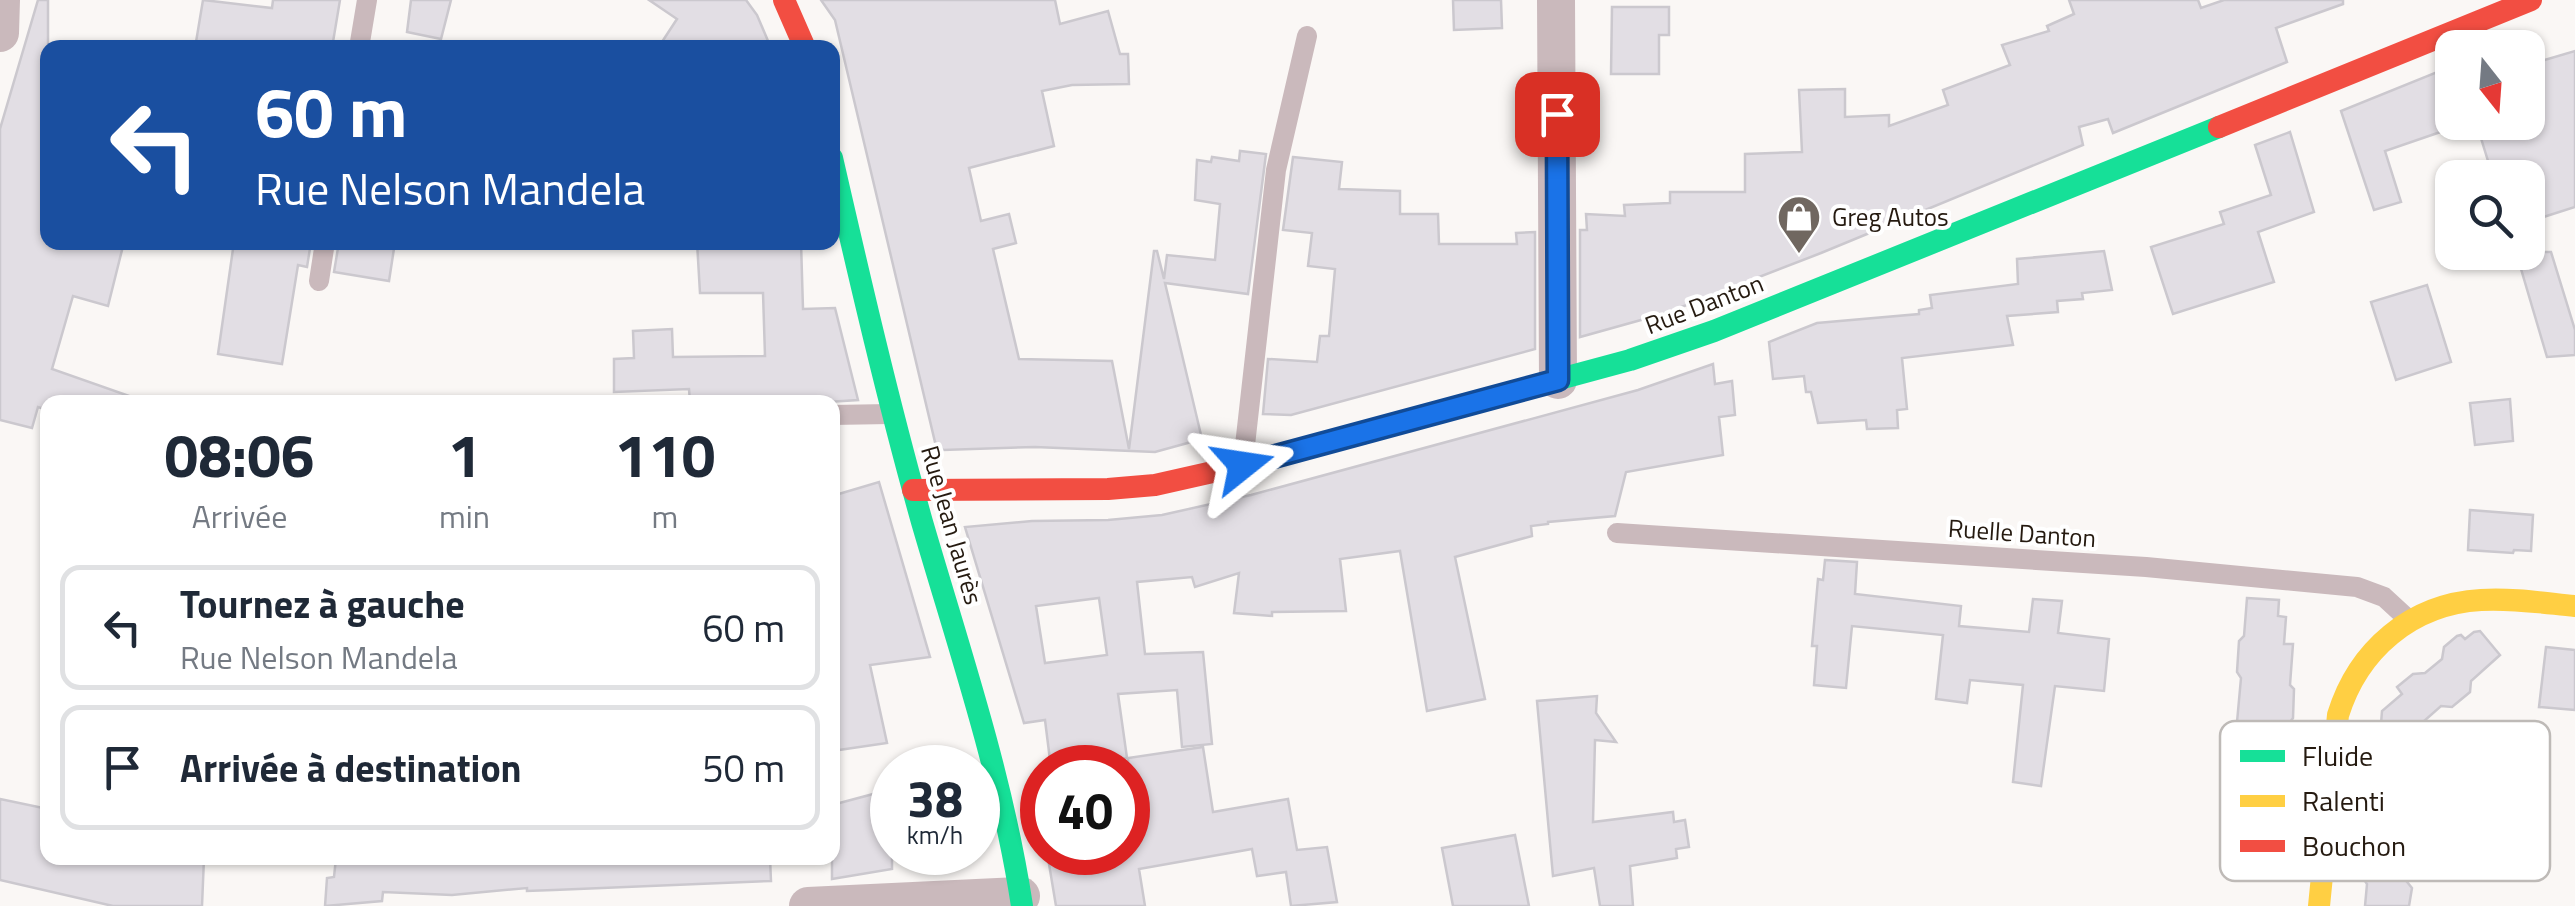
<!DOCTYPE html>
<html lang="fr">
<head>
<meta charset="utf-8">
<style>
	body { margin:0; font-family:"Titillium Web",sans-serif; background:#f6f6f7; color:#1f2937; height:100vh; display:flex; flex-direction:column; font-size:38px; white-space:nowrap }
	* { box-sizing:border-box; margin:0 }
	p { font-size:32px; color:#747a83 }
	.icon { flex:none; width:55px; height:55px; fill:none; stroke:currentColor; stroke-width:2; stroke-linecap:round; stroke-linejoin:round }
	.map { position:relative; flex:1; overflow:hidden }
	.details { position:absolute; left:40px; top:395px; width:800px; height:470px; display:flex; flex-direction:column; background:#fff; border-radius:20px; box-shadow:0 2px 8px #0004 }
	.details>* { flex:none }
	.guide { position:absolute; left:40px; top:40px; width:800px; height:210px; border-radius:20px; box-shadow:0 2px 8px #0004; background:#1a4fa0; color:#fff; overflow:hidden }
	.needle { width:65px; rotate:163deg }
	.tools { position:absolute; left:2435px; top:30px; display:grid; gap:20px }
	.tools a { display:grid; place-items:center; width:110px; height:110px; border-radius:20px; background:#fff; box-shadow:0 2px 8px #0004; font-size:50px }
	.speed { position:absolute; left:870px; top:745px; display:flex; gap:20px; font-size:50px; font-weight:700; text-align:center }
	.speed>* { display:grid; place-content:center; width:130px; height:130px; border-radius:50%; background:#fff; box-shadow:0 2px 8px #0004; line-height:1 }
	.speed small { font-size:25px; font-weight:400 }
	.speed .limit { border:15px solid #d22; background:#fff; color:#111 }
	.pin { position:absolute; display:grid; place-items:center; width:85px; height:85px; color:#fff; margin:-42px; border-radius:20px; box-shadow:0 5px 15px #0006 }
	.me { position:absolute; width:110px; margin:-55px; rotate:75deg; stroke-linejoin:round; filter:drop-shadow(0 0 8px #0008) }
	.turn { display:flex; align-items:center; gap:35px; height:210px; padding:0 50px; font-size:45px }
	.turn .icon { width:130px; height:130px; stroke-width:2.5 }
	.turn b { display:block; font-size:70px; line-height:85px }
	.eta { display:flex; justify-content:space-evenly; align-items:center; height:170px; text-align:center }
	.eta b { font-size:60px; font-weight:700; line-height:70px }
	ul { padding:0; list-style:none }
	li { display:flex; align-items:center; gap:30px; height:125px; margin:0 20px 15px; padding:0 30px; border:5px solid #e0e1e3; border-radius:20px }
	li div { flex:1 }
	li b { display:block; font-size:38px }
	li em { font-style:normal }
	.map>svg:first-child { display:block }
	.building { fill:#e2dee4; stroke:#cbc8ce; stroke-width:2.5; fill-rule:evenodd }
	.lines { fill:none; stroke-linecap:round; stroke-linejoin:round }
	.lane { stroke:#cab9bc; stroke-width:20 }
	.street { stroke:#cab9bc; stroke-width:38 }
	.fast { stroke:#16e098; stroke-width:22 }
	.slow { stroke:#ffcf43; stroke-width:22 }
	.jam { stroke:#f24e42; stroke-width:22 }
	.route-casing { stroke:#114b97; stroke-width:25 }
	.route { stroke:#1a73e8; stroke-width:18 }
	.labels { text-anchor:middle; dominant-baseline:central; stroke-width:8; stroke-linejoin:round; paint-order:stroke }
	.poi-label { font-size:25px; fill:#251a10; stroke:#fff; text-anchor:start }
	.street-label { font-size:25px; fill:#251a10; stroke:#fff }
	.key { fill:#fff; stroke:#bebab7; stroke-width:2.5 }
	.key-label { font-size:28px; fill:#251a10 }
</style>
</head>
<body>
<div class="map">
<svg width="2575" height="906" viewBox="0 0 2575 906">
	<rect width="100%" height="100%" fill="#faf7f5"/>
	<g class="building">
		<path d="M38,0h10v242h76l-16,64 -35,-10 -21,73 83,29 -1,4h-86v8l-10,-3 -6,21 -32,-8v-291z"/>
		<path d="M203,0l69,8 1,-8h67l-8,48h-137z"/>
		<path d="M411,0h40l-10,39 -34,-7z"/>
		<path d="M649,0h97l11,15 14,33h-113l19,-29z"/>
		<path d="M821,0h234l5,24 48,-13 12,43h8l1,30 -57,1 -30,6 12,55 -85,22 12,53 28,-7 7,29 -23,6 26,110 93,2 17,88 25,-198h3l7,28 3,-24 48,5 5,-56 -25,-4 2,-40 14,2 1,-5 27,4 1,-10 26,3 -18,140 -83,-11 37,156 -47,13 -120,-5 -92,3 -8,-8 -100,-422z"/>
		<path d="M1453,0h48l1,28 -48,2z"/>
		<path d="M2069,0h129l3,8 23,-8h119v4l-67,24 11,34 -174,71 -5,-14 -29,8 4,18 -262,108 -155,60 -86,24v-107h7l-1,-16 39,2 -1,-11 46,-2v-11h75v-38l57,-2 -3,-62 46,-1v28l44,-2v11l59,-21 -5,-15 67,-25 -8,-20 47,-14 -2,-5 27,-12z"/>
		<path d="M1612,7h57v28h-10v39h-48z"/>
		<path d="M2575,51v156l-47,15v-44l-35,-1 -17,-55h52v-57z"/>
		<path d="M2452,66v62l-67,23 16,51 -27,8 -33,-99z"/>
		<path d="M2290,132l24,80 -56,20 16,50 -101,32 -22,-67 73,-23 -4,-12 51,-17 -16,-50z"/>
		<path d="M1293,157l49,5 -3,27 61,2v23h38l1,30h78l-1,-11 19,-1v117l-244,66 -28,-1 5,-55 49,3 3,-26h9l6,-67 -27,-3 4,-33 -29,-3z"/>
		<path d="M234,242h77l-4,25 -9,-2 -16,99 -64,-10z"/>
		<path d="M339,242h56l-6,39 -55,-9z"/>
		<path d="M697,242h104l2,67 32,-1 23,92 -31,2h-137l-1,-13 -75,3v-33l20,-1 -1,-27 39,-2 1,28 92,-1 -2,-63h-63z"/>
		<path d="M2104,251l8,39 -30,3 1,6 -26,2 1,11 -51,4 6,29 -111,13 5,51 -10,1 1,18 -31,1 -1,-9 -48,3 -7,-31h-5l-2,-16 -31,3 -4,-37 48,-19 102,-9v-4l13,-2 -2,-13 88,-11 -1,-25z"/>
		<path d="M2516,252h35l24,78v25l-28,2z"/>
		<path d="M2427,285l24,77 -55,18 -25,-78z"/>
		<path d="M1713,364l2,20 17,-3 3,34 -16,2 4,38 -97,17 -11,44 -67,6v2l-17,2 1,10 -77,21 30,142 -58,12 -27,-160 -60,8 6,52 -74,1v4l-38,-3 5,-40 -44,14 -3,-10 -55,5 8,72 58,-2 9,92 -30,3 -5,-57 -59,4 9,64 -59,10h-17l-6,-48 -21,3 -59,-196 67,-6 76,-1 54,-5 89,-20 387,-105zM1099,598l8,57 -62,8 -9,-57z"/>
		<path d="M2510,399l3,42 -38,4 -5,-42z"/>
		<path d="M879,482l51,175 -60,8 17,78 -55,8v-255z"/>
		<path d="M2470,510l63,5 -2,36 -17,-1 -1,3 -45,-3z"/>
		<path d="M1825,560l32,2 -2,32 106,12 -2,20 70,6 4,-33 29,2 -4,32 51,6 -5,52 -49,-5 -14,100 -28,-4 10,-97 -53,-5 -3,23 -31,-4 7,-64 -91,-9 -6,62 -32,-3 3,-39h-5l6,-67 5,1z"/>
		<path d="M2247,598l32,2 -1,16 8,1 -2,27h9l-3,41 4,4 -1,29 -6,8 -3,44 15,21 -1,6 -16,11 -3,41h-8l-2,27h-43l2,-27 -4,-6 2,-28 4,-5 5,-46 -5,-6 3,-31 4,-5 4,-44 -4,-6 2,-31 5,-5z"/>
		<path d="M2480,631l20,24 -29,26 -1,11 -18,15 -11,-1 -17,15 -3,42 8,11 -2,21 -8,7 -2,23 -9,-1 -4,54 8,10 -3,18h-44l2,-22 -6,-9 2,-21h8l4,-48 10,-37 -7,-7 4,-51 20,-17 -5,-7 16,-13 12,-1 17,-14 2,-12 13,-11 4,-1 4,4 9,-7z"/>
		<path d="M2546,647l29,3v60l-36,-3z"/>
		<path d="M1597,696l-1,17 20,29 -21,-2 -2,82 80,-10 1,10 11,-2 4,27 -13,2 1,9 -47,8 3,40h-33l-6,-38 -41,8 -16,-175z"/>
		<path d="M1203,747l10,65 75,-13 9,51 30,-3 10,55 -46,4 -5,-34 -29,4 -5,-27 -113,20 6,37h-89l-9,-54h81v-94z"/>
		<path d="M892,789v80l-60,10v-74z"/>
		<path d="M0,799l48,10v49h156l-2,48h-89l-113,-26z"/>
		<path d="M1515,835l14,71h-76l-11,-58z"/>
		<path d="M336,858h434l1,23 -217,9 -27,1v-3l-75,7 -69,-3 -1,9 -57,5 2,-28 7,-1z"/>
	</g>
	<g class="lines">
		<g class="lane">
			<path d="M359,48l8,-48"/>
			<path d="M319,281l6,-39"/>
			<path d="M832,415l58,-1"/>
			<path d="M1243,463l33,-293 31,-134"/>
			<path d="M1617,533l529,34 211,20 27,10 25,23"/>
		</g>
		<g class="street">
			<path d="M1556,0l2,380"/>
			<path d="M0,33l1,-33"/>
			<path d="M808,906l213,-10"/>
		</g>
		<g class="fast">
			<path d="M832,158c28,122 56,243 90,364 37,127 80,252 100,384"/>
			<path d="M1226,469l404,-109 84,-29 505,-204"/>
		</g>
		<path class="slow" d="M2319,906l19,-191c20,-65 73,-111 143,-115 31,-2 63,3 94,6"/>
		<g class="jam">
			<path d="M784,0l21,48"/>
			<path d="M2219,127l312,-127"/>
			<path d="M913,490l195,-1 47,-4 71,-16"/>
		</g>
	</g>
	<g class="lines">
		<g class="route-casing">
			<path id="route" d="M1243,465l315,-85 -1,-266"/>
		</g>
		<use href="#route" class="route"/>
	</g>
	<defs>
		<g id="shop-pin" transform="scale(2.25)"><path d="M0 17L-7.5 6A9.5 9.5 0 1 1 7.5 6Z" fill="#706760" stroke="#fff"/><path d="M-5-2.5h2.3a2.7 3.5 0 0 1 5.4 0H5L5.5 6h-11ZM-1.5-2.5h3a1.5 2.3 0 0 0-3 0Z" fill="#fff"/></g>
	</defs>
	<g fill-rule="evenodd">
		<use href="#shop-pin" x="1799" y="217"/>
	</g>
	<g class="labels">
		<g class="poi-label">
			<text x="1832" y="217">Greg Autos</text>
		</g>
		<g class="street-label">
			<text transform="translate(1704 304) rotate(-21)">Rue Danton</text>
			<text transform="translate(952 525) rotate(74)">Rue Jean Jaurès</text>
			<text transform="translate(2022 533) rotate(4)">Ruelle Danton</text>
		</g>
	</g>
	<rect x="2220" y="721" width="330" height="160" rx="15" class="key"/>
	<rect x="2240" y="750" width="45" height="12" fill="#16e098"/>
	<rect x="2240" y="795" width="45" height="12" fill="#ffcf43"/>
	<rect x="2240" y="840" width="45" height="12" fill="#f24e42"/>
	<g class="key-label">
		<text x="2302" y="766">Fluide</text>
		<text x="2302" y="811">Ralenti</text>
		<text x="2302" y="856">Bouchon</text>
	</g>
</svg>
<div class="tools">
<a><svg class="needle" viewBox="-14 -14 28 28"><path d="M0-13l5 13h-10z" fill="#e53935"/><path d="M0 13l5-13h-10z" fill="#747a83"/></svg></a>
<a><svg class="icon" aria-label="search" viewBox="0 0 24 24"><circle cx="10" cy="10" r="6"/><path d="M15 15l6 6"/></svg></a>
</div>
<div class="speed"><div>38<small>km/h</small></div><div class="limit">40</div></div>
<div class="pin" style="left:1557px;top:114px;background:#d93025"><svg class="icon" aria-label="arrive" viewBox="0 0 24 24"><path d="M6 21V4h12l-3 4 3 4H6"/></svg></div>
<svg class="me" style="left:1243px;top:465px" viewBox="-20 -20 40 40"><path d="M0-17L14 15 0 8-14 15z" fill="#1a73e8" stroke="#fff" stroke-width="4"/></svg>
<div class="guide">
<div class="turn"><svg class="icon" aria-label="left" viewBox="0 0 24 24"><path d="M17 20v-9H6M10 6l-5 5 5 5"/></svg><div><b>60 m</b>Rue Nelson Mandela</div></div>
</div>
<section class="details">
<div class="eta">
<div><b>08:06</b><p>Arrivée</p></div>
<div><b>1</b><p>min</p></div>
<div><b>110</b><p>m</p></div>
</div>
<ul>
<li><svg class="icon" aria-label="left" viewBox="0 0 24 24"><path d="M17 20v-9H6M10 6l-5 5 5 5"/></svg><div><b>Tournez à gauche</b><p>Rue Nelson Mandela</p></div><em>60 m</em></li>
<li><svg class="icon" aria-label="arrive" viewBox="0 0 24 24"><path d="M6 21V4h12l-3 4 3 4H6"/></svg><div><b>Arrivée à destination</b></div><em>50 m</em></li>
</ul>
</section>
</div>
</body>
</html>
